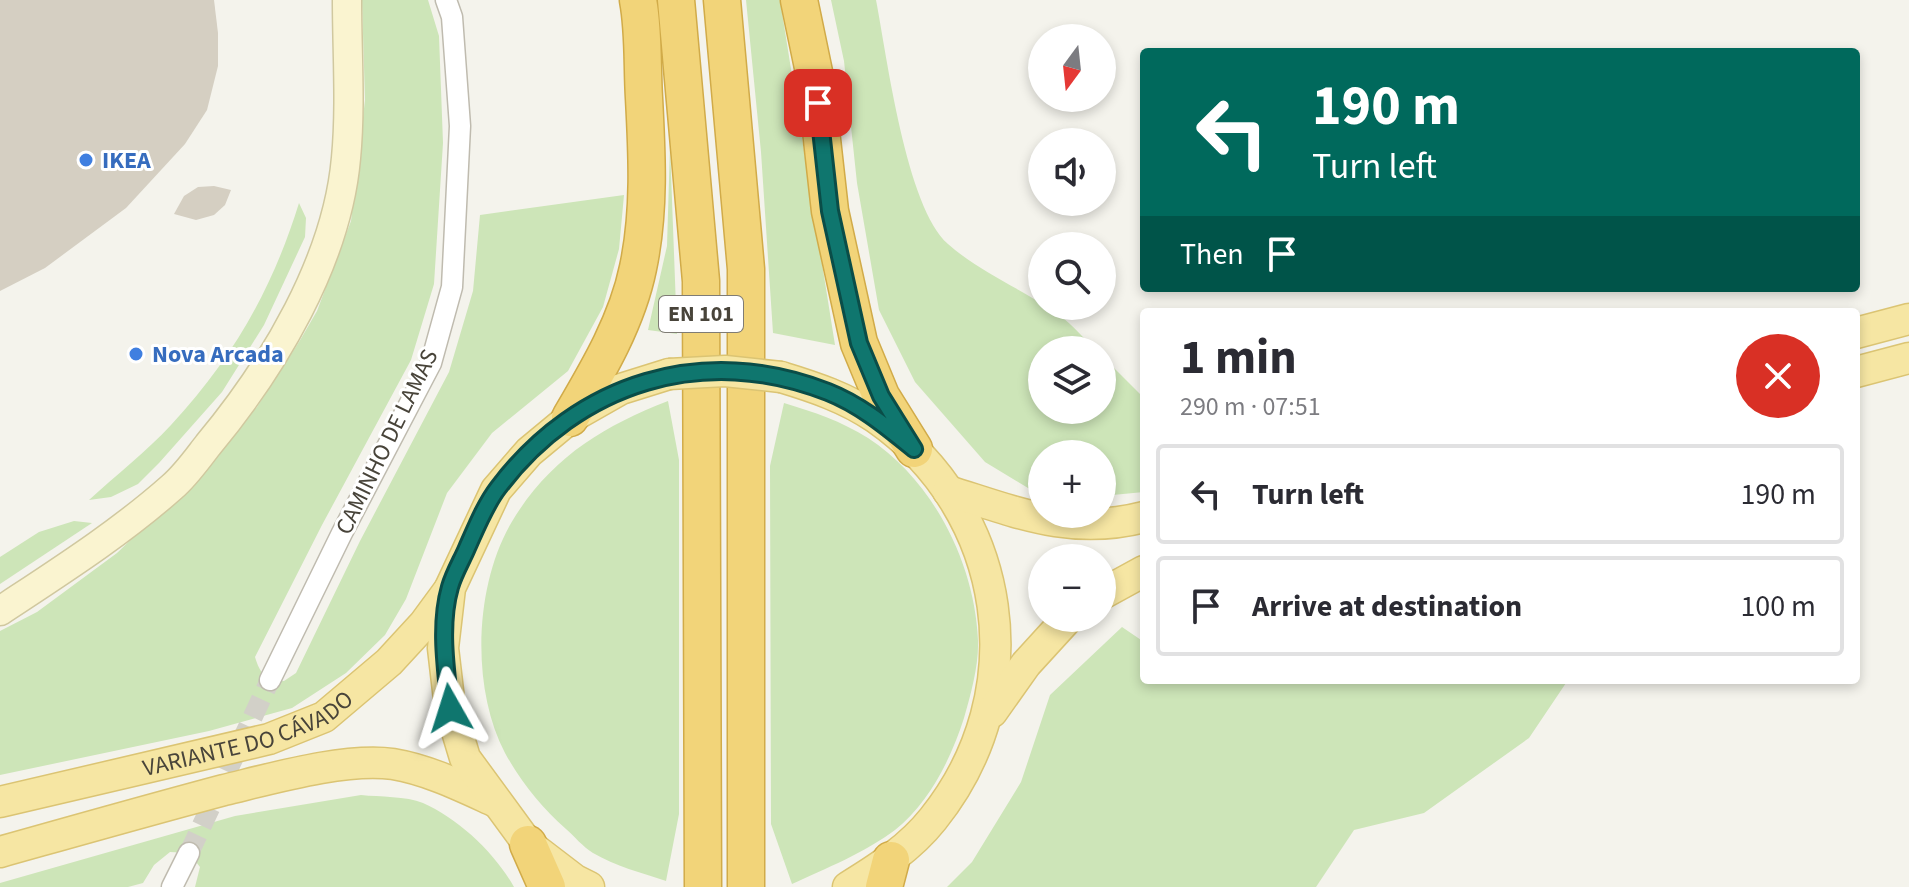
<!DOCTYPE html>
<html lang="en">
<head>
<meta charset="utf-8">
<style>
	body { margin:0; font-family:"Source Sans 3",sans-serif; background:#f2f2f3; color:#2b2b33; height:100vh; display:flex; flex-direction:column; font-size:30px; white-space:nowrap }
	* { box-sizing:border-box; margin:0 }
	p { font-size:26px; color:#7c7c81 }
	.icon { flex:none; width:44px; height:44px; fill:none; stroke:currentColor; stroke-width:2; stroke-linecap:round; stroke-linejoin:round }
	.map { position:relative; flex:1; overflow:hidden }
	.panel { position:absolute; left:1140px; top:308px; width:720px; height:376px; display:flex; flex-direction:column; background:#fff; border-radius:8px; box-shadow:0 4px 12px #0003 }
	.panel>* { flex:none }
	.top-card { position:absolute; left:1140px; top:48px; width:720px; height:244px; border-radius:8px; box-shadow:0 4px 12px #0003; background:#00695c; color:#fff; overflow:hidden }
	.needle { width:52px; rotate:195deg }
	.fabs { position:absolute; left:1028px; top:24px; display:grid; gap:16px }
	.fabs a { display:grid; place-items:center; width:88px; height:88px; border-radius:50%; background:#fff; box-shadow:0 4px 12px #0003; font-size:40px }
	.pin { position:absolute; display:grid; place-items:center; width:68px; height:68px; color:#fff; margin:-34px; border-radius:16px; box-shadow:0 4px 12px #0006 }
	.me { position:absolute; width:88px; margin:-44px; rotate:354deg; stroke-linejoin:round; filter:drop-shadow(0 0 6px #0008) }
	.turn { display:flex; align-items:center; gap:28px; height:168px; padding:0 40px; font-size:36px }
	.turn .icon { width:104px; height:104px; stroke-width:2.5 }
	.turn b { display:block; font-size:56px; line-height:68px }
	.then { display:flex; align-items:center; height:76px; padding:0 40px; background:#0003; gap:16px; font-size:30px }
	.round { display:grid; place-items:center; flex:none; width:84px; height:84px; border-radius:42px; background:#f2f2f3 }
	.summary { display:flex; align-items:center; justify-content:space-between; height:136px; padding:0 40px }
	h1 { font-size:48px; font-weight:700; line-height:60px }
	ul { padding:0; list-style:none }
	li { display:flex; align-items:center; gap:24px; height:100px; margin:0 16px 12px; padding:0 24px; border:4px solid #e1e1e2; border-radius:8px }
	li div { flex:1 }
	li b { display:block; font-size:30px }
	li em { font-style:normal }
	.map>svg:first-child { display:block }
	.green { fill:#cde5b8 }
	.building { fill:#d5cfc2 }
	.lines { fill:none; stroke-linecap:round; stroke-linejoin:round }
	.street-tunnel { stroke:#d2d0c8; stroke-width:20; stroke-dasharray:20 10; stroke-linecap:butt }
	.street-casing { stroke:#bfbbaf; stroke-width:23 }
	.secondary-casing { stroke:#d0c89f; stroke-width:31 }
	.primary-casing { stroke:#dbc473; stroke-width:33 }
	.highway-casing { stroke:#d1ab49; stroke-width:39 }
	.street { stroke:#fff; stroke-width:20 }
	.secondary { stroke:#faf4d0; stroke-width:28 }
	.primary { stroke:#f6e6a3; stroke-width:30 }
	.highway { stroke:#f2d479; stroke-width:36 }
	.primary-bridge-casing { stroke:#dbc473; stroke-width:33; stroke-linecap:butt }
	.primary-bridge { stroke:#f6e6a3; stroke-width:30 }
	.route-casing { stroke:#0a4d48; stroke-width:20 }
	.route { stroke:#0f766e; stroke-width:14 }
	.shop-dot { fill:#3f7fe0; stroke:#fff; stroke-width:3 }
	.labels { text-anchor:middle; dominant-baseline:central; stroke-width:6; stroke-linejoin:round; paint-order:stroke }
	.shield { fill:#fff; stroke:#7f7c75; stroke-width:2 }
	.shield-label { font-size:22px; font-weight:bold; fill:#48443a }
	.shop-label { font-size:24px; font-weight:bold; fill:#366cbe; stroke:#fff; text-anchor:start }
	.street-label { font-size:24px; fill:#48443a; stroke:#fff }
</style>
</head>
<body>
<div class="map">
<svg width="1909" height="887" viewBox="0 0 1909 887">
	<rect width="100%" height="100%" fill="#f4f3ec"/>
	<g class="green">
		<path d="M362,0h66l11,36 4,107 -9,141 -23,76 -89,165 -67,132c5,17 11,23 29,24l12,-8 64,-132 89,-169 24,-81 7,-76 144,-20 -5,54 -16,58 -35,64 -76,62 -45,60 -41,106 -21,36 -39,38 -54,35 -83,23 -209,44v-144l37,-19 80,-59 58,-56 82,-90 42,-65 18,-31 34,-90 14,-121z"/>
		<path d="M746,0h34l55,345 -62,-12 -12,-181z"/>
		<path d="M831,0h45c11,57 30,207 72,244 34,30 77,46 112,72 13,9 24,23 36,34h-54v60h60v-54l42,42v94l-42,4v-42h-60v38l-14,-4 -43,-26 -70,-80 -36,-72 -22,-127 -13,-122z"/>
		<path d="M670,146l7,188 -29,-4 19,-84z"/>
		<path d="M299,203l7,15 -1,19 -41,88 -42,67 -63,71 -21,21 -27,13 -22,3c27,-25 57,-48 82,-75 62,-67 101,-135 128,-222z"/>
		<path d="M668,401l11,59v354l-13,67c-24,-8 -51,-15 -73,-28 -10,-6 -19,-17 -27,-24 -25,-22 -45,-47 -61,-76 -35,-67 -31,-174 11,-238 38,-59 88,-89 152,-114z"/>
		<path d="M784,403c30,9 57,18 84,35 65,42 107,126 110,202 1,25 -7,54 -14,78 -13,41 -35,85 -69,112 -29,22 -70,39 -103,54l-21,-60 -1,-358z"/>
		<path d="M74,521l18,2 -92,61v-27l39,-25z"/>
		<path d="M1122,627l22,15v38h421l1,3 -37,55 -105,75 -70,17 -38,57h-369l25,-25 49,-80 29,-87z"/>
		<path d="M361,795c19,2 45,1 62,8 36,16 72,50 91,84h-319l5,-20 -11,-14 -19,-1 -16,13 -11,18 -15,4h-128v-4l235,-67z"/>
	</g>
	<g class="building">
		<path d="M0,0h214l4,33v33l-11,44 -22,34 -59,64 -81,60 -45,23z"/>
		<path d="M214,186l17,4 -6,15 -11,10 -18,5 -22,-6 10,-18 14,-9z"/>
	</g>
	<g class="lines">
		<path class="street-tunnel" d="M189,853l81,-173"/>
		<g class="street-casing">
			<g id="street">
				<path d="M270,680l72,-147 89,-170 21,-76 8,-161 -8,-109 -6,-17"/>
				<path d="M172,887l17,-34"/>
			</g>
		</g>
		<g class="secondary-casing">
			<path id="secondary" d="M0,611c59,-39 119,-77 172,-124 14,-12 25,-28 36,-42 65,-78 129,-184 138,-287 5,-52 1,-106 1,-158"/>
		</g>
		<g class="primary-casing">
			<g id="primary">
				<path d="M1856,333l53,-14"/>
				<path d="M1856,372l53,-14"/>
				<path d="M781,377c33,10 66,21 95,41 133,93 159,274 57,401 -23,29 -54,49 -85,68"/>
				<path d="M948,491c68,21 123,45 196,26"/>
				<path d="M1102,594l42,-23"/>
				<path d="M992,712l34,-48 42,-46"/>
				<path id="s1" d="M0,802l269,-63 55,-22 65,-55 35,-38 25,-34"/>
				<path d="M0,852c75,-21 149,-42 224,-62 46,-11 122,-33 169,-26 36,6 70,23 103,38"/>
				<path d="M589,887l-14,-7 -47,-36 -63,-86 -15,-50 -7,-60 7,-60 46,-98 33,-38 41,-34 51,-29 48,-15"/>
			</g>
		</g>
		<g class="highway-casing">
			<g id="highway">
				<path d="M676,0l25,281 2,606"/>
				<path d="M722,0l24,269v618"/>
				<path d="M799,0l16,77 15,134 29,132 22,53 33,53"/>
				<path d="M570,418c27,-46 57,-96 68,-150 12,-56 9,-114 6,-170 -2,-32 0,-67 -6,-98"/>
				<path d="M528,844l19,43"/>
				<path d="M884,887l7,-27"/>
			</g>
		</g>
		<use href="#street" class="street"/>
		<use href="#secondary" class="secondary"/>
		<use href="#primary" class="primary"/>
		<use href="#highway" class="highway"/>
		<g class="primary-bridge-casing">
			<path id="primary-bridge" d="M669,374l56,-3 56,6"/>
		</g>
		<use href="#primary-bridge" class="primary-bridge"/>
	</g>
	<g class="lines">
		<g class="route-casing">
			<path id="route" d="M450,708c-4,-39 -11,-83 0,-121 4,-14 12,-27 17,-39 9,-20 18,-43 31,-60 80,-106 206,-145 330,-96 33,13 60,36 86,57l-33,-53 -22,-53 -29,-132 -12,-108"/>
		</g>
		<use href="#route" class="route"/>
	</g>
	<g class="shop-dot">
		<circle cx="86" cy="160" r="8"/>
		<circle cx="136" cy="354" r="8"/>
	</g>
	<g class="labels">
		<rect class="shield" x="659" y="296" width="84" height="36" rx="6"/>
		<g class="shield-label">
			<text x="701" y="314">EN 101</text>
		</g>
		<g class="shop-label">
			<text x="102" y="160">IKEA</text>
			<text x="152" y="354">Nova Arcada</text>
		</g>
		<g class="street-label">
			<text transform="translate(387 442) rotate(-64)">CAMINHO DE LAMAS</text>
			<text stroke="none"><textPath href="#s1" startOffset="258">VARIANTE DO CÁVADO</textPath></text>
		</g>
	</g>
</svg>
<div class="fabs">
<a><svg class="needle" viewBox="-14 -14 28 28"><path d="M0-13l5 13h-10z" fill="#e53935"/><path d="M0 13l5-13h-10z" fill="#7c7c81"/></svg></a>
<a><svg class="icon" aria-label="sound" viewBox="0 0 24 24"><path d="M4 9h4l5-4v14l-5-4H4zM17 9q2 3 0 6"/></svg></a>
<a><svg class="icon" aria-label="search" viewBox="0 0 24 24"><circle cx="10" cy="10" r="6"/><path d="M15 15l6 6"/></svg></a>
<a><svg class="icon" aria-label="layers" viewBox="0 0 24 24"><path d="M12 4l9 5-9 5-9-5zM3 14l9 5 9-5"/></svg></a>
<a>+</a>
<a>−</a>
</div>
<div class="pin" style="left:818px;top:103px;background:#d93025"><svg class="icon" aria-label="arrive" viewBox="0 0 24 24"><path d="M6 21V4h12l-3 4 3 4H6"/></svg></div>
<svg class="me" style="left:450px;top:708px" viewBox="-20 -20 40 40"><path d="M0-17L14 15 0 8-14 15z" fill="#0f766e" stroke="#fff" stroke-width="4"/></svg>
<div class="top-card">
<div class="turn"><svg class="icon" aria-label="left" viewBox="0 0 24 24"><path d="M17 20v-9H6M10 6l-5 5 5 5"/></svg><div><b>190 m</b>Turn left</div></div>
<div class="then">Then<svg class="icon" aria-label="arrive" viewBox="0 0 24 24"><path d="M6 21V4h12l-3 4 3 4H6"/></svg></div>
</div>
<section class="panel">
<div class="summary"><div><h1>1 min</h1><p>290 m · 07:51</p></div><a class="round" style="background:#d93025;color:#fff"><svg class="icon" aria-label="close" viewBox="0 0 24 24"><path d="M6 6l12 12M18 6L6 18"/></svg></a></div>
<ul>
<li><svg class="icon" aria-label="left" viewBox="0 0 24 24"><path d="M17 20v-9H6M10 6l-5 5 5 5"/></svg><div><b>Turn left</b></div><em>190 m</em></li>
<li><svg class="icon" aria-label="arrive" viewBox="0 0 24 24"><path d="M6 21V4h12l-3 4 3 4H6"/></svg><div><b>Arrive at destination</b></div><em>100 m</em></li>
</ul>
</section>
</div>
</body>
</html>
